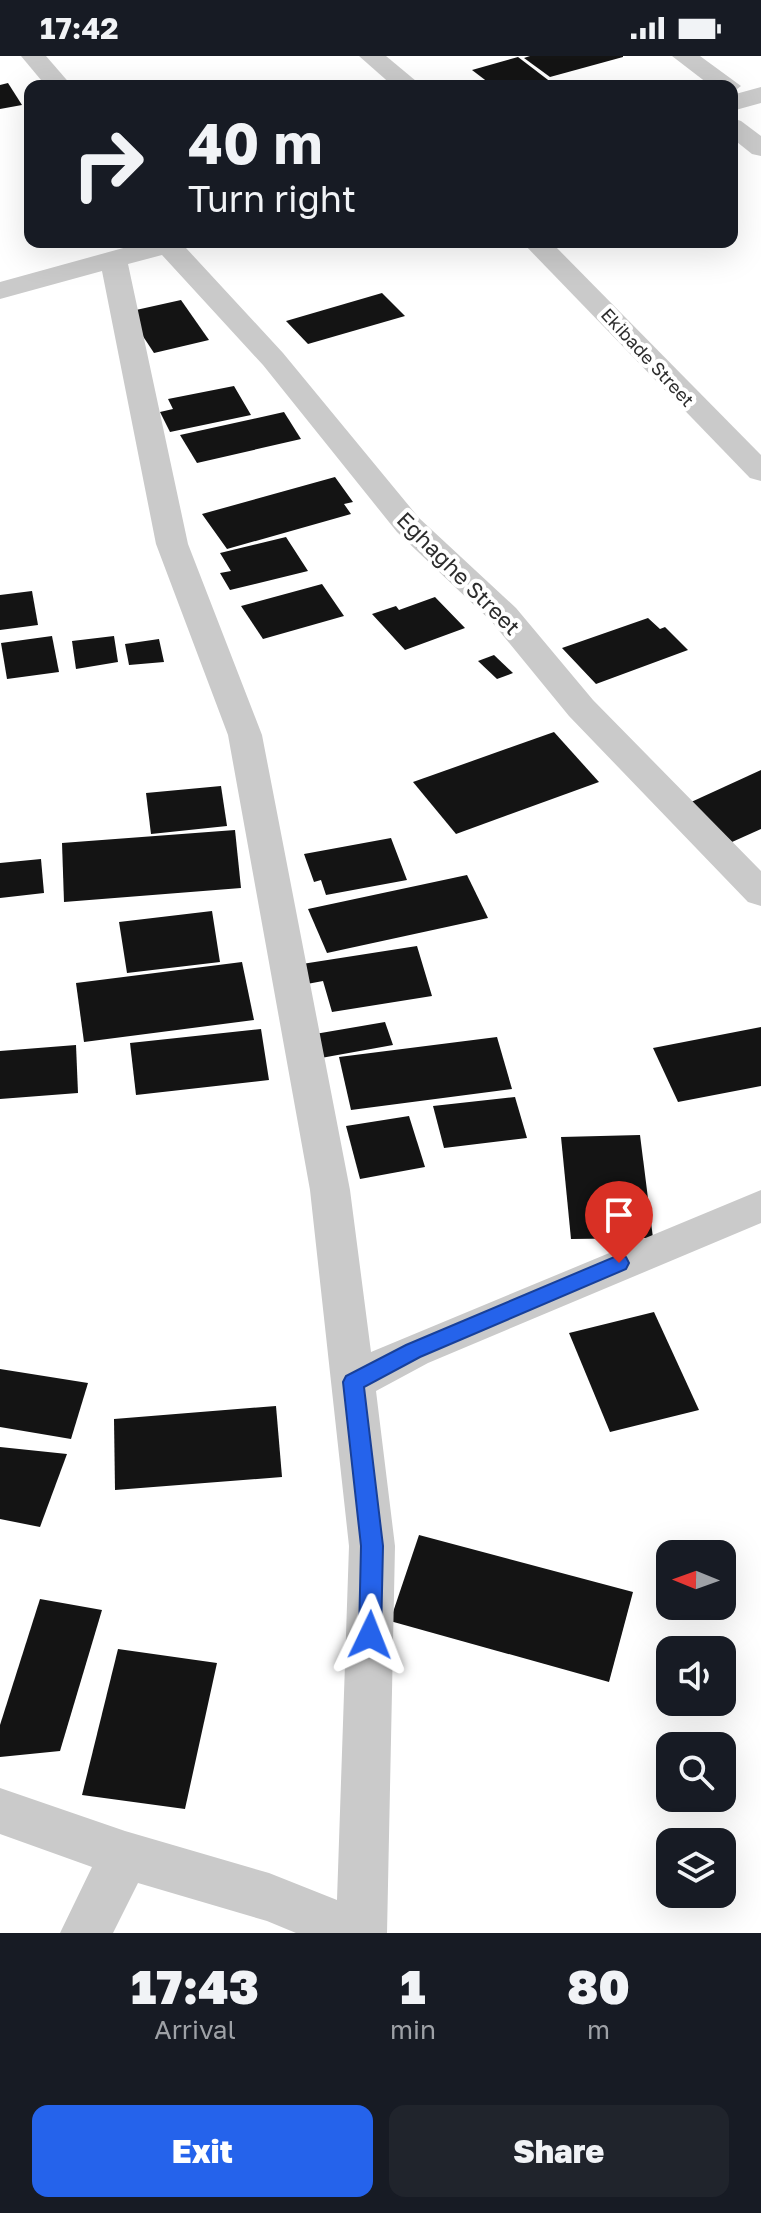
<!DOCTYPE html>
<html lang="en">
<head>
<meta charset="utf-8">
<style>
	body { margin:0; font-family:"Golos Text",sans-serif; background:#20242c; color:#f1f3f6; height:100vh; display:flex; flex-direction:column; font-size:30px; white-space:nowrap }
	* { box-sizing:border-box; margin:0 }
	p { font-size:26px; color:#9ea1a6 }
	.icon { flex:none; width:44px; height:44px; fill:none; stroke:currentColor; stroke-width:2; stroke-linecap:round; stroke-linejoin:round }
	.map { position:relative; height:1877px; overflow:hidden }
	.sheet { display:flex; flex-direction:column; background:#171b24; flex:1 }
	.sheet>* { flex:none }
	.hud { position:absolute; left:24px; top:24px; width:714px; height:168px; border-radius:16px; box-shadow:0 8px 32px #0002; background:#171b24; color:#f1f3f6; overflow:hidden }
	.needle { width:52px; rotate:271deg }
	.fabs { position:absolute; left:656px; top:1484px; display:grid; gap:16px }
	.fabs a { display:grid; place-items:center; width:80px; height:80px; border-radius:16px; background:#171b24; box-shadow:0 8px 32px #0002; font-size:40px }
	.pin { position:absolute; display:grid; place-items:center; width:68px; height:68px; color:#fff; margin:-82px -34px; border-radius:50% 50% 50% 0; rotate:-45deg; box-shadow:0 0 8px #0007 }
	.pin .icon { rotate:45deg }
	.me { position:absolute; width:88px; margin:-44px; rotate:2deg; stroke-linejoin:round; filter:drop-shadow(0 0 6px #0008) }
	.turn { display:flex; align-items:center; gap:28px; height:168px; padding:0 32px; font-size:36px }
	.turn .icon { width:104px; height:104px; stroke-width:2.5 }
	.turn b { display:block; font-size:56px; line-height:68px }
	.eta { display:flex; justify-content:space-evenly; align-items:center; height:136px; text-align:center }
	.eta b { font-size:48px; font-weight:800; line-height:56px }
	.button { display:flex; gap:16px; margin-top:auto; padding:16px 32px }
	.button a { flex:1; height:92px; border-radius:16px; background:#2563eb; color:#fff; font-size:32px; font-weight:800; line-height:92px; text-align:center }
	.button a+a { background:#20242c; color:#f1f3f6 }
	.status { display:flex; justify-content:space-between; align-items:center; height:56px; padding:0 40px; background:#171b24; direction:ltr }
	.status svg { height:22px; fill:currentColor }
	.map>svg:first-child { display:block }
	.building { fill:#141414 }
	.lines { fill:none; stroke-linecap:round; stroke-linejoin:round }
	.street { fill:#cacaca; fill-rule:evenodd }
	.route { fill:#2563eb; stroke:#184099; stroke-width:2 }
	.labels { text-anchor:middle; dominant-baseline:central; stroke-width:8; stroke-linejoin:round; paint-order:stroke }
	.far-street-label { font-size:18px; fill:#2d2d2d; stroke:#fff }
	.street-label { font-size:22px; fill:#2d2d2d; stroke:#fff }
</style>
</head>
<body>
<div class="status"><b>17:42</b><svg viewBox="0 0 49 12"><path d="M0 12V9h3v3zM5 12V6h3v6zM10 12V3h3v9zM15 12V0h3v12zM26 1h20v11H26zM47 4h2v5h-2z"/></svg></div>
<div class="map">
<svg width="761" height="1877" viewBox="0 0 761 1877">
	<rect width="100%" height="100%" fill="#fff"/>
	<g class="building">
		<path d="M530,0h93v1l-73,20 -26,-19z"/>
		<path d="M518,1l38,29h-63l-21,-16z"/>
		<path d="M8,27l14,22 -22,4v-24z"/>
		<path d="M382,237l23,23 -97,28 -22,-23z"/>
		<path d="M181,244l28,40 -55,13 -27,-41z"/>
		<path d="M234,330l17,29 -81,17 -10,-20 13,-3 -5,-10z"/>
		<path d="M284,356l17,27 -104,24 -17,-28z"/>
		<path d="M335,421l18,25 -9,2 7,10 -124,35 -25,-35z"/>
		<path d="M286,481l22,34 -78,19 -10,-17 11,-2 -11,-18z"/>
		<path d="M322,528l22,32 -81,23 -22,-33z"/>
		<path d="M32,535l6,34 -38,5v-35z"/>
		<path d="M435,541l30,31 -60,22 -33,-36 24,-8 3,4z"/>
		<path d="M648,562l12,11 5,-2 23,23 -92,34 -34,-36z"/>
		<path d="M52,580l7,36 -52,7 -6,-36z"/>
		<path d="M114,580l4,26 -42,7 -4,-28z"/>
		<path d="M159,583l5,23 -35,3 -4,-21z"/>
		<path d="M494,599l19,18 -16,6 -19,-18z"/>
		<path d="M554,676l45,50 -143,52 -43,-52z"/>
		<path d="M761,714v59l-29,13 -43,-39z"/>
		<path d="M221,730l6,40 -76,8 -5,-41z"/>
		<path d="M235,774l6,58 -177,14 -2,-59z"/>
		<path d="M391,782l16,42 -81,15 -5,-15 -7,2 -10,-28z"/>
		<path d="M41,803l3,34 -44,5v-35z"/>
		<path d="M467,819l21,43 -161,35 -19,-44z"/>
		<path d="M212,855l8,51 -93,11 -8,-51z"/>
		<path d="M417,890l15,50 -100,16 -9,-31 -16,3 -5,-20z"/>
		<path d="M242,906l12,58 -170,22 -8,-59z"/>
		<path d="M385,966l8,23 -72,13 -6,-24z"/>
		<path d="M761,971v59l-83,16 -25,-54z"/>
		<path d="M261,973l8,51 -133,15 -6,-52z"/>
		<path d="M497,981l15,52 -161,21 -12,-53z"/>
		<path d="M76,989l2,48 -78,6v-48z"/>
		<path d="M515,1041l12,41 -83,10 -11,-42z"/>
		<path d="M409,1060l16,51 -65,12 -14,-53z"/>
		<path d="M640,1079l13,103 -82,1 -10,-102z"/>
		<path d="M654,1256l45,98 -89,22 -41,-99z"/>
		<path d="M0,1313l88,14 -17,56 -71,-12z"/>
		<path d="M276,1350l6,71 -167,13 -1,-71z"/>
		<path d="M0,1391l67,7 -27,73 -40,-8z"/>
		<path d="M419,1479l214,57 -24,90 -219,-61z"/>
		<path d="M40,1543l62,11 -42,141 -60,6v-32z"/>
		<path d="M118,1593l99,14 -32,146 -103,-14z"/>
	</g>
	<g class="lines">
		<g class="street">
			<path d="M21,0h25l26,30h-26z"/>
			<path d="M359,0h27l36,30h-29z"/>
			<path d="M672,0h28l41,30 -9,7v-7h-21z"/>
			<path d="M761,31v16l-29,8v-16z"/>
			<path d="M732,62l9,3 20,15v20l-9,-2 -20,-16z"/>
			<path d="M145,186h45l-4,6 97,105 136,165 97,90 77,92 168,171v35l-13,-4 -179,-186 -77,-94 -95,-90 -134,-167 -101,-110 -34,9 60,280 74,191 88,455 21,162 390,-162v33l-333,140 -52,28 19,155 -8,387h-91l-29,-12 -129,-38 -25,50h-53l32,-66 -92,-33v-46l125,43 144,42 68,27 12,-354 -39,-356 -82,-455 -72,-191 -54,-273 -102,28v-17z"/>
			<path d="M522,186h29l210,213v26l-11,-3z"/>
		</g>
	</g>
	<path class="route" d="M619,1199l7,2 3,6 -3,6 -206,88 -56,30 19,159 -2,89 -3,7 -8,3 -8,-3 -3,-7 2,-89 -18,-164 3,-6 60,-31z"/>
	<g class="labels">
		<g class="far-street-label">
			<text transform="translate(648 301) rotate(47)">Ekibade Street</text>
		</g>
		<g class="street-label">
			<text transform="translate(459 517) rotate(45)">Eghaghe Street</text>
		</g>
	</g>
</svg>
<div class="fabs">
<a><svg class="needle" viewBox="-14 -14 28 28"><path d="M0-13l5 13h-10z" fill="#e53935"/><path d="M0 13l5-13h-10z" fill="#9ea1a6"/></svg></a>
<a><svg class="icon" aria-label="sound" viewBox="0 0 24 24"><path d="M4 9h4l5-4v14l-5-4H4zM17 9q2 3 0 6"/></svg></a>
<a><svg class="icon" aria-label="search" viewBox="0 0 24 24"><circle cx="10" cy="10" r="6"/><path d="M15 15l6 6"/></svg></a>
<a><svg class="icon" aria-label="layers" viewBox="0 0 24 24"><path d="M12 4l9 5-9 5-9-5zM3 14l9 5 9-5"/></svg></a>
</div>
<div class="pin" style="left:619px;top:1207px;background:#d93025"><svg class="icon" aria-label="arrive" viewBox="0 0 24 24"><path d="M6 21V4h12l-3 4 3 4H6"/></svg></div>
<svg class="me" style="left:370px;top:1579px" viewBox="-20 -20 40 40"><path d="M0-17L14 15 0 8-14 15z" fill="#2563eb" stroke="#fff" stroke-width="4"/></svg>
<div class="hud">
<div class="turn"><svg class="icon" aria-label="right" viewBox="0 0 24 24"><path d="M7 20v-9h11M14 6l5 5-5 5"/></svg><div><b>40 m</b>Turn right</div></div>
</div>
</div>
<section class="sheet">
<div class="eta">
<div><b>17:43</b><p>Arrival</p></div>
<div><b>1</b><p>min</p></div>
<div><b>80</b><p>m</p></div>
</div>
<div class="button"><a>Exit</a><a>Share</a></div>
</section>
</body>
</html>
